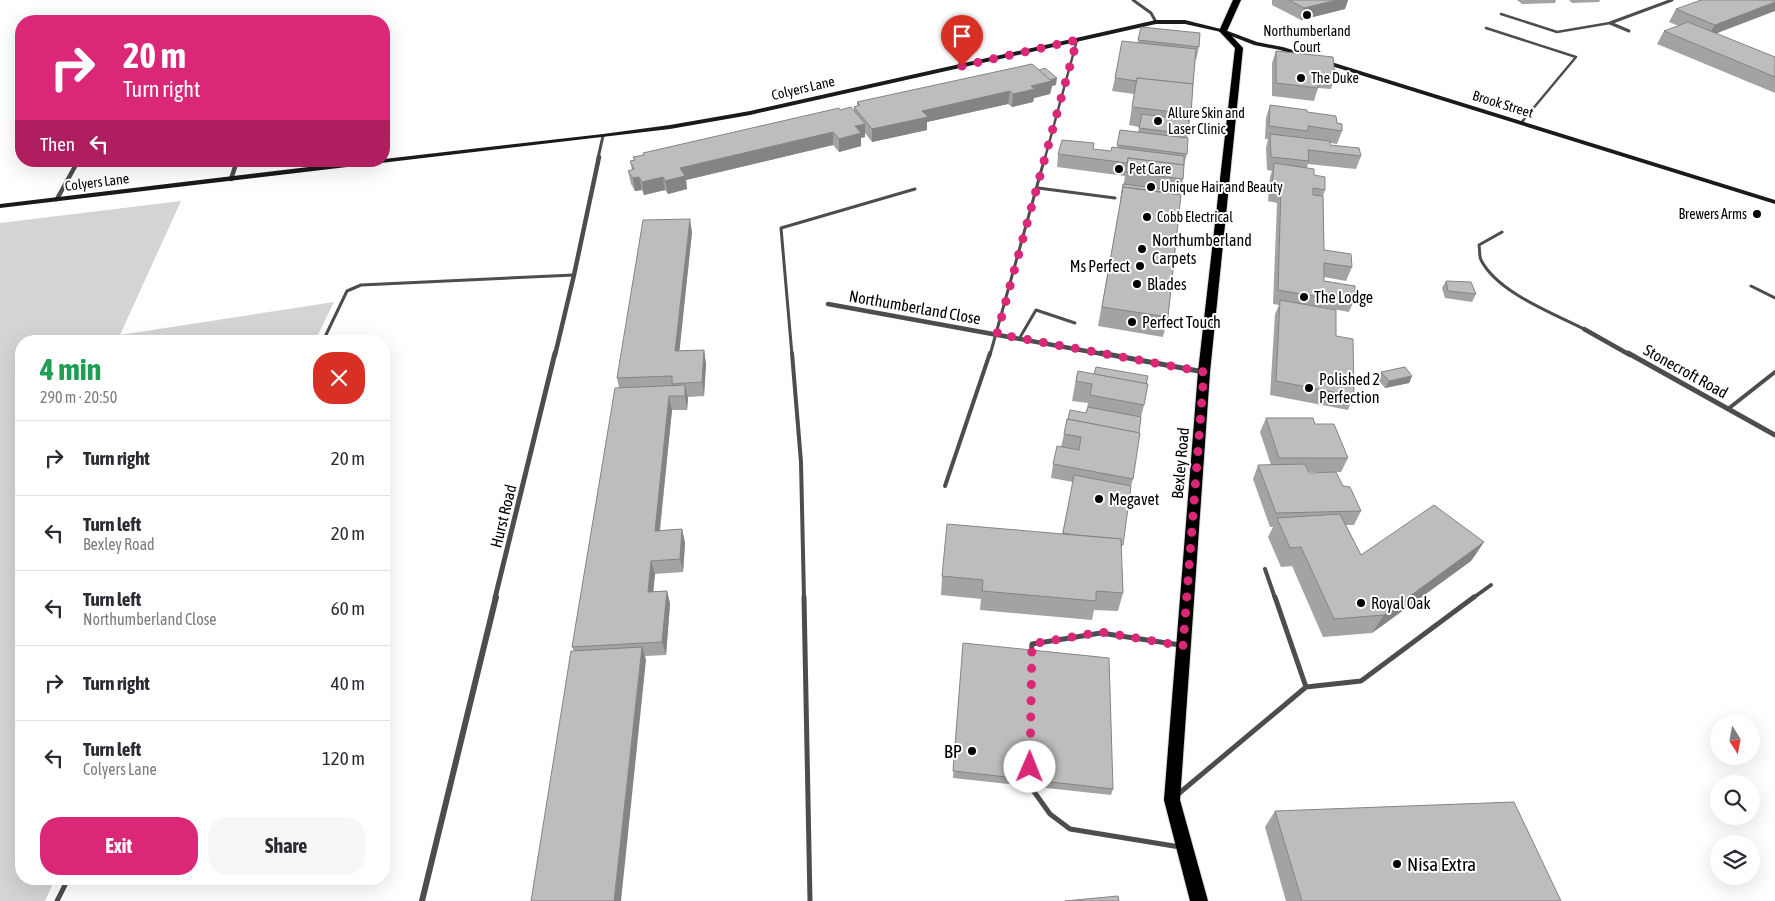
<!DOCTYPE html>
<html lang="en">
<head>
<meta charset="utf-8">
<style>
	body { margin:0; font-family:"Asap Condensed",sans-serif; background:#f7f7f7; color:#2b2b33; height:100vh; display:flex; flex-direction:column; font-size:19px; white-space:nowrap }
	* { box-sizing:border-box; margin:0 }
	p { font-size:16px; color:#7c7c81 }
	.icon { flex:none; width:28px; height:28px; fill:none; stroke:currentColor; stroke-width:2; stroke-linecap:round; stroke-linejoin:round }
	.map { position:relative; flex:1; overflow:hidden }
	.sheet { position:absolute; left:15px; top:335px; width:375px; height:550px; display:flex; flex-direction:column; background:#fff; border-radius:20px; box-shadow:0 5px 20px #0002 }
	.sheet>* { flex:none }
	.guide { position:absolute; left:15px; top:15px; width:375px; height:152px; border-radius:20px; box-shadow:0 5px 20px #0002; background:#db2777; color:#fff; overflow:hidden }
	.needle { width:32px; rotate:169deg }
	.buttons { position:absolute; left:1710px; top:715px; display:grid; gap:10px }
	.buttons a { display:grid; place-items:center; width:50px; height:50px; border-radius:50%; background:#fff; box-shadow:0 5px 20px #0002; font-size:25px }
	.pin { position:absolute; display:grid; place-items:center; width:42px; height:42px; color:#fff; margin:-51px -21px; border-radius:50% 50% 50% 0; rotate:-45deg; box-shadow:0 0 5px #0007 }
	.pin .icon { rotate:45deg }
	.me { position:absolute; width:55px; margin:-28px; rotate:1deg; stroke-linejoin:round; filter:drop-shadow(0 0 4px #0008) }
	.turn { display:flex; align-items:center; gap:18px; height:105px; padding:0 25px; font-size:22px }
	.turn .icon { width:65px; height:65px; stroke-width:2.5 }
	.turn b { display:block; font-size:35px; line-height:42px }
	.then { display:flex; align-items:center; height:48px; padding:0 25px; background:#0003; gap:10px; font-size:19px }
	.round { display:grid; place-items:center; flex:none; width:52px; height:52px; border-radius:20px; background:#f7f7f7 }
	.head { display:flex; align-items:center; justify-content:space-between; height:85px; padding:0 25px }
	h1 { font-size:30px; font-weight:700; line-height:38px; color:#1e9e55 }
	.button { display:flex; gap:10px; margin-top:auto; padding:10px 25px }
	.button a { flex:1; height:58px; border-radius:20px; background:#db2777; color:#fff; font-size:20px; font-weight:700; line-height:58px; text-align:center }
	.button a+a { background:#f7f7f7; color:#2b2b33 }
	ul { padding:0; list-style:none }
	li { display:flex; align-items:center; gap:15px; height:75px; padding:0 25px; border-top:1px solid #e1e1e2 }
	li div { flex:1 }
	li b { display:block; font-size:19px }
	li em { font-style:normal }
	.map>svg:first-child { display:block }
	.green { fill:#d4d4d4 }
	.lines { fill:none; stroke-linecap:round; stroke-linejoin:round }
	.primary-casing { stroke:#dbdbdb; stroke-width:2 }
	.lane-far3 { stroke:#4d4d4d; stroke-width:2.5 }
	.lane-far2 { stroke:#4d4d4d; stroke-width:3 }
	.lane-far1 { stroke:#4d4d4d; stroke-width:4 }
	.lane { stroke:#4d4d4d; stroke-width:5 }
	.street-far3 { stroke:#4d4d4d; stroke-width:3 }
	.street-far2 { stroke:#4d4d4d; stroke-width:4.5 }
	.street-far1 { stroke:#4d4d4d; stroke-width:5 }
	.street { stroke:#4d4d4d; stroke-width:6 }
	.secondary { fill:#1a1a1a; fill-rule:evenodd }
	.primary { fill:#000; fill-rule:evenodd }
	.wall { fill:#a3a3a3 }
	.shaded-wall { fill:#848484 }
	.building { fill:#bdbdbd; stroke:#848484 }
	.route { stroke:#db2777; stroke-width:9; stroke-dasharray:0 16.2 }
	.poi-dot { fill:#000; stroke:#fff; stroke-width:2 }
	.labels { text-anchor:middle; dominant-baseline:central; stroke-width:4; stroke-linejoin:round; paint-order:stroke }
	.far-poi-label { font-size:14px; fill:#000; stroke:#fff; text-anchor:start }
	.far-street-label { font-size:14px; fill:#000; stroke:#fff }
	.poi-label { font-size:16px; fill:#000; stroke:#fff; text-anchor:start }
	.street-label { font-size:16px; fill:#000; stroke:#fff }
	.near-poi-label { font-size:19px; fill:#000; stroke:#fff; text-anchor:end }
</style>
</head>
<body>
<div class="map">
<svg width="1775" height="901" viewBox="0 0 1775 901">
	<rect width="100%" height="100%" fill="#fff"/>
	<path class="green" d="M181,201l-61,134 214,-33 -19,39h-294v538h34l-10,22h-45v-678z"/>
	<g class="lines">
		<g class="primary-casing">
			<path id="primary" d="M1233,0h8l-14,31 16,17 -33,324 -30,428 28,101h-18l-26,-101 34,-428 37,-324 -16,-17z"/>
		</g>
		<g class="lane-far3">
			<path d="M1501,14l56,18 53,-9"/>
			<path d="M1486,28l90,29 -55,66"/>
			<path d="M1045,158l32,-118"/>
		</g>
		<g class="lane-far2">
			<path d="M1038,188l77,10"/>
			<path d="M1502,232l-23,13c1,5 0,11 2,15 17,33 72,53 103,69"/>
			<path d="M1751,286l24,12"/>
			<path d="M1019,339l17,-29 39,13"/>
			<path d="M323,341l24,-50 14,-6 213,-10"/>
			<path d="M792,355l-11,-127 134,-39"/>
			<path d="M990,355l55,-198"/>
		</g>
		<g class="lane-far1">
			<path d="M792,353l9,109 3,136"/>
			<path d="M1728,409l47,-37"/>
			<path d="M945,486l45,-133"/>
			<path d="M1265,569l10,29"/>
			<path d="M1473,598l18,-13"/>
		</g>
		<g class="lane">
			<path d="M804,597l6,304"/>
			<path d="M1275,597l31,90"/>
			<path d="M1031,654l1,-10 69,-11 79,12"/>
			<path d="M1030,781v5l20,28 20,15 110,18"/>
			<path d="M1177,795l129,-108 55,-6 113,-84"/>
			<path d="M57,901l11,-22"/>
		</g>
		<g class="street-far3">
			<path d="M1133,0l18,13 5,9"/>
			<path d="M1629,31l-19,-8 62,-23"/>
			<path d="M598,158l5,-22"/>
		</g>
		<g class="street-far2">
			<path d="M231,179l6,-18"/>
			<path d="M57,199l21,-38"/>
			<path d="M828,304l280,51"/>
			<path d="M1584,329l46,26"/>
			<path d="M555,355l19,-80 25,-118"/>
		</g>
		<g class="street-far1">
			<path d="M1101,353l103,19"/>
			<path d="M1628,353l147,82"/>
			<path d="M495,598l60,-245"/>
		</g>
		<path class="street" d="M422,901l74,-304"/>
		<path class="secondary" d="M1156,20h29l40,10 32,12 26,5 492,153v4l-495,-154 -26,-5 -33,-13 -36,-8h-29l-406,91 -80,14 -670,79v-4l359,-43h25v-2l219,-25 67,-9 80,-14z"/>
		<use href="#primary" class="primary"/>
	</g>
	<g class="wall">
		<path d="M1272,0h76l-3,9 -44,11 -29,-15z"/>
		<path d="M1517,0h39l-1,3 -33,1z"/>
		<path d="M1569,0h31l-1,2 -27,1z"/>
		<path d="M1775,0l-59,34 59,23v36l-118,-49 7,-13 15,-5 -10,-4 7,-13z"/>
		<path d="M1141,27l58,20 -3,13h-1l-4,54 -4,24v16l-3,11 -1,14 -3,12 -12,126 -5,20 -65,-11 27,-150 -68,-9 1,-13 53,-3 6,-3 3,-18 18,2 1,-5 -10,-2 5,-31 -22,-3 3,-13 23,-36z"/>
		<path d="M1276,51l59,26 -4,12 -13,-1 -4,13 -42,-5v-33z"/>
		<path d="M1056,85l-4,1 -2,8 -16,4 -1,4 -21,5 -4,-3 -81,18v8l-55,12 -7,-9v4l-4,1v8l-22,6 -6,-7 -147,35 1,9 -19,5 -3,-4 -21,5 -2,-5 -7,1 -4,-7 -3,-13 4,-1 -2,-9 4,-1 -1,-3 207,-47 14,2v-5l3,-1v-4z"/>
		<path d="M1270,105l37,7 30,11 5,8 -5,13 -7,-1v2l31,11 -5,13 -48,-5 -1,4 7,7 11,15 -2,6 1,54 28,17 -6,14 -22,-4v4l31,17 -6,14 -28,-5 15,29 18,60 -6,14 -78,-15 5,-81 4,-9 -6,-1 4,-101 -9,-2 2,-24 2,-6 -5,-1 -1,-22 2,-9h-3l1,-21z"/>
		<path d="M692,232l-13,119 25,-1 2,14 -2,32 -16,1 -1,13h-15l-12,121 22,-2 3,14 -2,29 -28,2 -2,18 14,-1 3,13 -4,51 -21,1 1,4 -72,-9 -2,-4 47,-259 -2,-10z"/>
		<path d="M1446,281l30,13 -4,8 -27,-4 -3,-10z"/>
		<path d="M1381,372l31,4 -3,7 -24,5 -7,-8z"/>
		<path d="M1077,373l67,32 -3,12 -8,62 -2,7 -10,63 2,44 -5,18 -24,-1 -2,10 -112,-10 1,-11 -40,-4 1,-19 120,-42 11,-52 -22,-4 2,-14 8,-17 3,-13 22,-21 2,-10 -16,-2z"/>
		<path d="M1266,418l49,6 33,34 -7,14h-32v1l34,13 18,25 -7,14h-8l15,30 123,-13 -13,19 -99,72 -49,4 -31,-71 -11,1 -13,-30 5,-10h-3l-17,-48 5,-14h13l-11,-33z"/>
		<path d="M963,643l150,146 -2,6 -158,-17z"/>
		<path d="M1275,811l286,90h-275l-21,-74z"/>
	</g>
	<g class="shaded-wall">
		<path d="M1337,0h11l-3,9 -44,11 3,-12z"/>
		<path d="M1775,2v9l-68,26 8,-12z"/>
		<path d="M1057,78l-1,7 -4,1 -2,8 -16,4 -1,4 -21,5 1,-13 18,-8 15,-5z"/>
		<path d="M1010,91l-2,13 -81,18v8l-55,12v-13l50,-18z"/>
		<path d="M865,124v13l-4,1v8l-22,6v-13l16,-13z"/>
		<path d="M833,132v13l-147,35 1,9 -19,5 -3,-13 15,-13z"/>
		<path d="M639,177l3,13 -7,1 -2,-13z"/>
		<path d="M663,177l2,13 -21,5 -2,-13z"/>
		<path d="M690,219l2,13 -14,133 -3,-14z"/>
		<path d="M704,350l2,14 -2,32 -2,-14z"/>
		<path d="M1412,376l-3,7 -24,5 4,-7z"/>
		<path d="M685,385l3,14 -1,11 -2,-14z"/>
		<path d="M669,396l3,14 -14,134 -3,-13z"/>
		<path d="M682,529l3,14 -2,29 -3,-13z"/>
		<path d="M1484,542l-13,19 -99,72 12,-18z"/>
		<path d="M651,561l4,13 -3,31 -4,-13z"/>
		<path d="M667,591l3,13 -4,51 -4,-13z"/>
		<path d="M642,647l4,13 -25,241h-7z"/>
	</g>
	<g class="building">
		<path d="M1289,0h48l-33,8z"/>
		<path d="M1701,0h74v2l-60,23 -39,-16z"/>
		<path d="M1688,22l87,35v20l-111,-46z"/>
		<path d="M1141,27l59,6 -1,14 -61,-7z"/>
		<path d="M1122,41l74,8 -3,35 -56,-6v3l-22,-3z"/>
		<path d="M1276,51l57,6 2,20 -18,-2 1,13 -42,-5z"/>
		<path d="M1032,64l20,17 -21,5 4,3 -22,5 -3,-3 -88,20 6,6 -56,12 -18,-22 6,-2 -3,-3z"/>
		<path d="M1045,68l12,10 -7,2 -11,-10z"/>
		<path d="M1137,78l56,6 -2,30 -59,-7z"/>
		<path d="M1270,105l37,5v2l29,4 1,7 5,1v7l-34,-5v5l-39,-5z"/>
		<path d="M851,107l14,17 -10,2 6,7 -22,6 -6,-7 -153,36 5,8 -20,5 -2,-4 -21,5 -3,-5 -6,1 -5,-7 6,-2 -4,-8 5,-1 -2,-3 11,-2 -1,-2 196,-45 1,2z"/>
		<path d="M1142,114l47,6 -1,14 -49,-6z"/>
		<path d="M1120,130l68,8 -1,16 -70,-9z"/>
		<path d="M1270,134l60,7v4l29,3 2,8 -53,-6 1,11 -38,-4z"/>
		<path d="M1062,140l32,3 -1,6 18,2 1,-4 72,9v9l-56,-7 -1,5 -69,-9z"/>
		<path d="M1128,158l56,7 -1,14 -57,-7z"/>
		<path d="M1274,163l40,6v6l11,2v13l-12,-2v7l10,1 1,54 27,4 1,13 -28,-4v18l31,5v12l-30,-5v5l-47,-8 3,-101 -9,-1z"/>
		<path d="M1123,184l57,7v3l-57,-7 -2,12z"/>
		<path d="M1123,187l58,8 -13,122 -66,-10z"/>
		<path d="M690,219l-15,132 29,-1 -2,32 -30,2v-8l-55,2 26,-158z"/>
		<path d="M1446,281l25,1 5,12 -28,-3z"/>
		<path d="M1280,300l56,10v26l17,3 1,57 -78,-15z"/>
		<path d="M1096,367l52,9 -2,8 -52,-10z"/>
		<path d="M1405,367l7,9 -23,5 -8,-9z"/>
		<path d="M1078,371l70,13 -4,21 -54,-10 2,-11 -16,-3z"/>
		<path d="M685,385v11h-16l-14,135 27,-2 -2,30 -29,2 -3,31 19,-1 -5,51 -90,5 43,-259z"/>
		<path d="M1088,407l53,10 -2,16 -71,-14 2,-9 16,3z"/>
		<path d="M1266,418h47l2,6h19l14,34h-69z"/>
		<path d="M1067,419l73,14 -7,46 -80,-15 4,-18 22,4 2,-13 -17,-3z"/>
		<path d="M1305,464l4,9 27,-1 7,14 7,1 11,24 -85,2 -18,-48z"/>
		<path d="M1074,475l57,11 -8,59h-2v-6l-45,-4 -13,-2z"/>
		<path d="M1434,505l50,37 -100,73 -50,4 -33,-72 -11,1 -13,-30 63,-4 21,41z"/>
		<path d="M947,524l174,15 2,54 -27,-2v10l-114,-10 1,-11 -41,-4z"/>
		<path d="M963,643l146,15 4,131 -160,-18z"/>
		<path d="M642,647l-28,254h-83l40,-250z"/>
		<path d="M1514,802l47,99h-259l-27,-90z"/>
		<path d="M1118,896l1,5h-54z"/>
	</g>
	<g class="lines">
		<path class="route" d="M962,66l115,-26 -80,294 207,38 -21,274 -82,-14 -69,12 -2,123"/>
	</g>
	<g class="poi-dot">
		<circle cx="1307" cy="15" r="5"/>
		<circle cx="1301" cy="78" r="5"/>
		<circle cx="1158" cy="121" r="5"/>
		<circle cx="1119" cy="169" r="5"/>
		<circle cx="1151" cy="187" r="5"/>
		<circle cx="1757" cy="214" r="5"/>
		<circle cx="1147" cy="217" r="5"/>
		<circle cx="1142" cy="249" r="5"/>
		<circle cx="1140" cy="266" r="5"/>
		<circle cx="1137" cy="284" r="5"/>
		<circle cx="1304" cy="297" r="5"/>
		<circle cx="1132" cy="322" r="5"/>
		<circle cx="1309" cy="388" r="5"/>
		<circle cx="1099" cy="499" r="5"/>
		<circle cx="1361" cy="603" r="5"/>
		<circle cx="972" cy="751" r="5"/>
		<circle cx="1397" cy="864" r="5"/>
	</g>
	<g class="labels">
		<g class="far-poi-label">
			<text x="1307" y="31" text-anchor="middle">Northumberland<tspan x="1307" dy="16">Court</tspan></text>
			<text x="1311" y="78">The Duke</text>
			<text x="1168" y="113">Allure Skin and<tspan x="1168" dy="16">Laser Clinic</tspan></text>
			<text x="1129" y="169">Pet Care</text>
			<text x="1161" y="187">Unique Hair and Beauty</text>
			<text x="1747" y="214" text-anchor="end">Brewers Arms</text>
			<text x="1157" y="217">Cobb Electrical</text>
		</g>
		<g class="far-street-label">
			<text transform="translate(803 88) rotate(-13)">Colyers Lane</text>
			<text transform="translate(1503 104) rotate(17)">Brook Street</text>
			<text transform="translate(97 182) rotate(-7)">Colyers Lane</text>
		</g>
		<g class="poi-label">
			<text x="1152" y="240">Northumberland<tspan x="1152" dy="18">Carpets</tspan></text>
			<text x="1130" y="266" text-anchor="end">Ms Perfect</text>
			<text x="1147" y="284">Blades</text>
			<text x="1314" y="297">The Lodge</text>
			<text x="1142" y="322">Perfect Touch</text>
			<text x="1319" y="379">Polished 2<tspan x="1319" dy="18">Perfection</tspan></text>
			<text x="1109" y="499">Megavet</text>
			<text x="1371" y="603">Royal Oak</text>
		</g>
		<g class="street-label">
			<text transform="translate(915 307) rotate(10)">Northumberland Close</text>
			<text transform="translate(1686 371) rotate(29)">Stonecroft Road</text>
			<text transform="translate(1180 463) rotate(-85)">Bexley Road</text>
			<text transform="translate(503 516) rotate(-76)">Hurst Road</text>
		</g>
		<g class="near-poi-label">
			<text x="962" y="751">BP</text>
			<text x="1407" y="864" text-anchor="start">Nisa Extra</text>
		</g>
	</g>
</svg>
<div class="buttons">
<a><svg class="needle" viewBox="-14 -14 28 28"><path d="M0-13l5 13h-10z" fill="#e53935"/><path d="M0 13l5-13h-10z" fill="#7c7c81"/></svg></a>
<a><svg class="icon" aria-label="search" viewBox="0 0 24 24"><circle cx="10" cy="10" r="6"/><path d="M15 15l6 6"/></svg></a>
<a><svg class="icon" aria-label="layers" viewBox="0 0 24 24"><path d="M12 4l9 5-9 5-9-5zM3 14l9 5 9-5"/></svg></a>
</div>
<div class="pin" style="left:962px;top:66px;background:#d93025"><svg class="icon" aria-label="arrive" viewBox="0 0 24 24"><path d="M6 21V4h12l-3 4 3 4H6"/></svg></div>
<svg class="me" style="left:1030px;top:767px" viewBox="-20 -20 40 40"><circle r="19" fill="#fff"/><path d="M0-13L10 11 0 6-10 11z" fill="#db2777"/></svg>
<div class="guide">
<div class="turn"><svg class="icon" aria-label="right" viewBox="0 0 24 24"><path d="M7 20v-9h11M14 6l5 5-5 5"/></svg><div><b>20 m</b>Turn right</div></div>
<div class="then">Then<svg class="icon" aria-label="left" viewBox="0 0 24 24"><path d="M17 20v-9H6M10 6l-5 5 5 5"/></svg></div>
</div>
<section class="sheet">
<div class="head"><div><h1>4 min</h1><p>290 m · 20:50</p></div><a class="round" style="background:#d93025;color:#fff"><svg class="icon" aria-label="close" viewBox="0 0 24 24"><path d="M6 6l12 12M18 6L6 18"/></svg></a></div>
<ul>
<li><svg class="icon" aria-label="right" viewBox="0 0 24 24"><path d="M7 20v-9h11M14 6l5 5-5 5"/></svg><div><b>Turn right</b></div><em>20 m</em></li>
<li><svg class="icon" aria-label="left" viewBox="0 0 24 24"><path d="M17 20v-9H6M10 6l-5 5 5 5"/></svg><div><b>Turn left</b><p>Bexley Road</p></div><em>20 m</em></li>
<li><svg class="icon" aria-label="left" viewBox="0 0 24 24"><path d="M17 20v-9H6M10 6l-5 5 5 5"/></svg><div><b>Turn left</b><p>Northumberland Close</p></div><em>60 m</em></li>
<li><svg class="icon" aria-label="right" viewBox="0 0 24 24"><path d="M7 20v-9h11M14 6l5 5-5 5"/></svg><div><b>Turn right</b></div><em>40 m</em></li>
<li><svg class="icon" aria-label="left" viewBox="0 0 24 24"><path d="M17 20v-9H6M10 6l-5 5 5 5"/></svg><div><b>Turn left</b><p>Colyers Lane</p></div><em>120 m</em></li>
</ul>
<div class="button"><a>Exit</a><a>Share</a></div>
</section>
</div>
</body>
</html>
